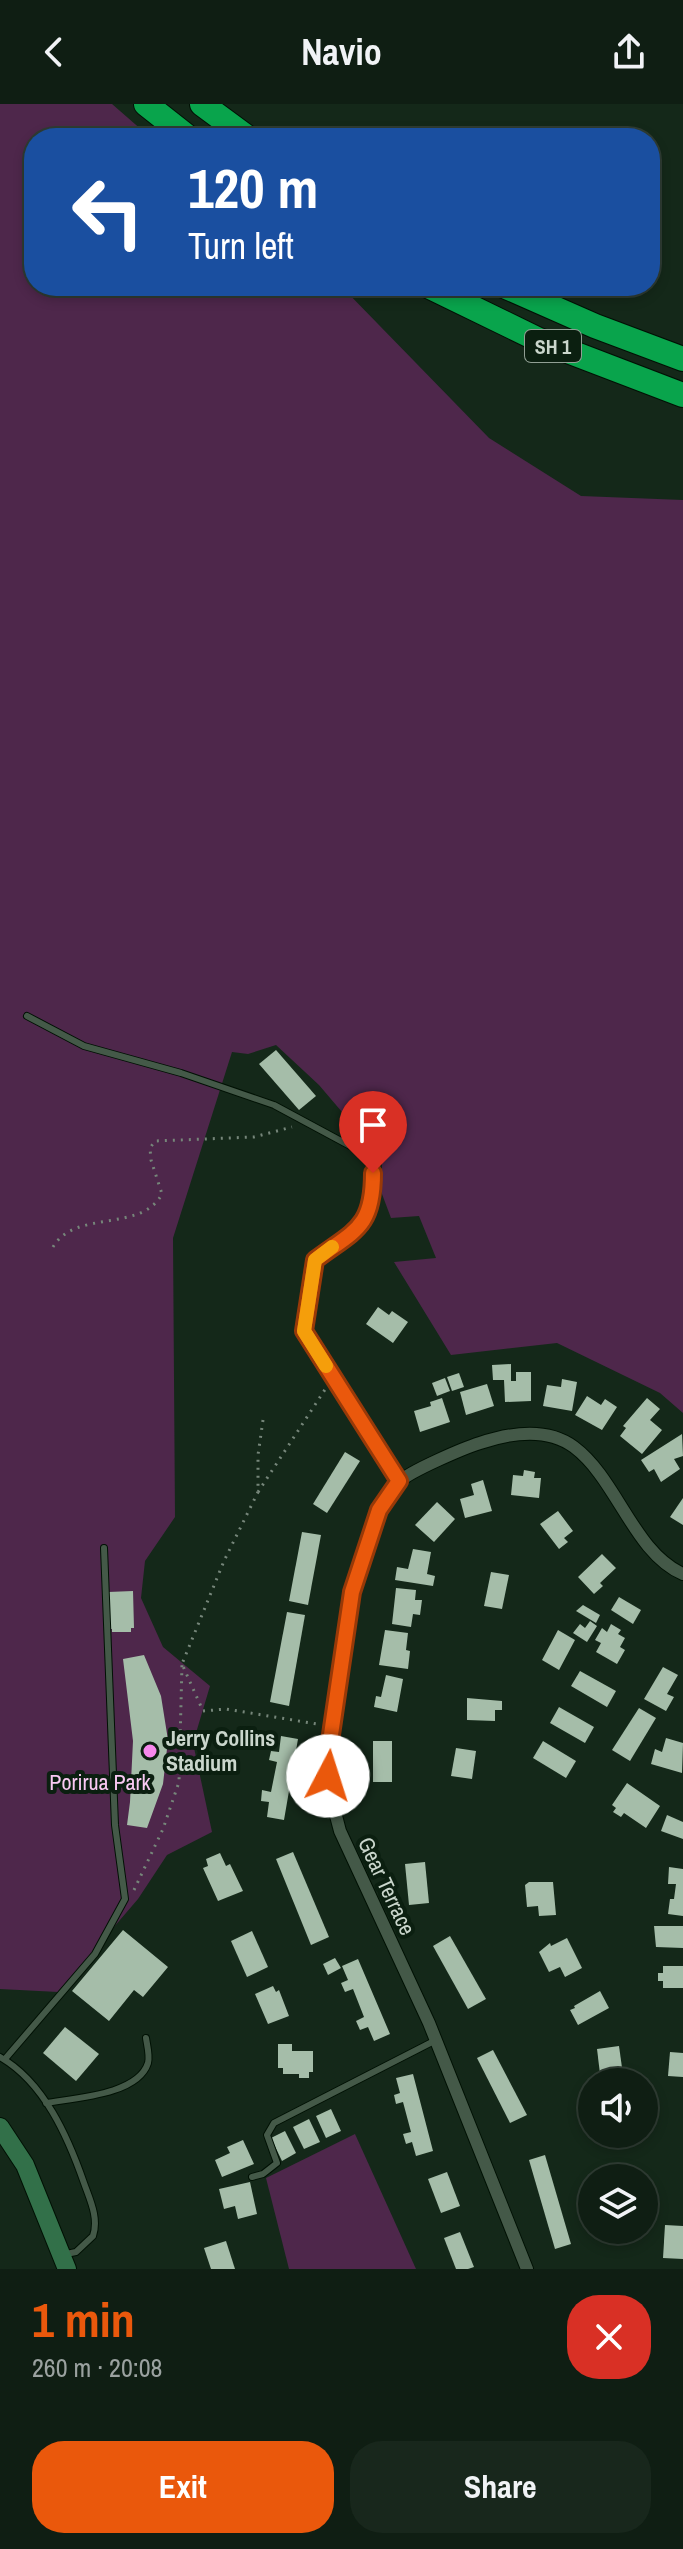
<!DOCTYPE html>
<html lang="en">
<head>
<meta charset="utf-8">
<style>
	body { margin:0; font-family:"Archivo Narrow",sans-serif; background:#18271c; color:#f1f3f6; height:100vh; display:flex; flex-direction:column; font-size:30px; white-space:nowrap }
	* { box-sizing:border-box; margin:0 }
	p { font-size:26px; color:#9ba2a0 }
	.icon { flex:none; width:44px; height:44px; fill:none; stroke:currentColor; stroke-width:2; stroke-linecap:round; stroke-linejoin:round }
	.map { position:relative; height:2165px; overflow:hidden }
	.sheet { display:flex; flex-direction:column; background:#0f1e13; flex:1 }
	.sheet>* { flex:none }
	.hud { position:absolute; left:24px; top:24px; width:636px; height:168px; border-radius:32px; box-shadow:0 4px 12px #0003,0 0 0 2px #2f3c33; background:#1a4fa0; color:#fff; overflow:hidden }
	.tools { position:absolute; left:578px; top:1964px; display:grid; gap:16px }
	.tools a { display:grid; place-items:center; width:80px; height:80px; border-radius:50%; background:#0f1e13; box-shadow:0 4px 12px #0003,0 0 0 2px #2f3c33; font-size:40px }
	.pin { position:absolute; display:grid; place-items:center; width:68px; height:68px; color:#fff; margin:-82px -34px; border-radius:50% 50% 50% 0; rotate:-45deg; box-shadow:0 0 8px #0007 }
	.pin .icon { rotate:45deg }
	.me { position:absolute; width:88px; margin:-44px; rotate:5deg; stroke-linejoin:round; filter:drop-shadow(0 0 6px #0008) }
	.turn { display:flex; align-items:center; gap:28px; height:168px; padding:0 32px; font-size:36px }
	.turn .icon { width:104px; height:104px; stroke-width:2.5 }
	.turn b { display:block; font-size:56px; line-height:68px }
	.round { display:grid; place-items:center; flex:none; width:84px; height:84px; border-radius:32px; background:#18271c }
	.overview { display:flex; align-items:center; justify-content:space-between; height:136px; padding:0 32px }
	h1 { font-size:48px; font-weight:800; line-height:60px; color:#ea580c }
	.button { display:flex; gap:16px; margin-top:auto; padding:16px 32px }
	.button a { flex:1; height:92px; border-radius:32px; background:#ea580c; color:#fff; font-size:32px; font-weight:800; line-height:92px; text-align:center }
	.button a+a { background:#18271c; color:#f1f3f6 }
	header { display:flex; justify-content:space-between; align-items:center; height:104px; padding:0 32px; background:#0f1e13; font-size:36px; font-weight:800 }
	.map>svg:first-child { display:block }
	.green { fill:#4e274b }
	.building { fill:#a5bda9 }
	.lines { fill:none; stroke-linecap:round; stroke-linejoin:round }
	.service-casing { stroke:#011104; stroke-width:8 }
	.minor-casing { stroke:#011104; stroke-width:14 }
	.secondary-casing { stroke:#011104; stroke-width:20 }
	.motorway-casing { stroke:#011104; stroke-width:26 }
	.path { stroke:#76867a; stroke-width:3; stroke-dasharray:2 6; stroke-linecap:butt }
	.service { stroke:#445948; stroke-width:6 }
	.minor { stroke:#445948; stroke-width:12 }
	.secondary { stroke:#327049; stroke-width:18 }
	.motorway { stroke:#09a44c; stroke-width:24 }
	.route-casing { stroke:#983908; stroke-width:20 }
	.route { stroke:#ea580c; stroke-width:14 }
	.slow { stroke:#f59e0b; stroke-width:14 }
	.poi-dot { fill:#f688ec; stroke:#0b1f10; stroke-width:3 }
	.labels { text-anchor:middle; dominant-baseline:central; stroke-width:8; stroke-linejoin:round; paint-order:stroke }
	.shield { fill:#0b1f10; stroke:#919f94; stroke-width:2 }
	.shield-label { font-size:20px; font-weight:bold; fill:#cad6cc }
	.poi-label { font-size:22px; font-weight:bold; fill:#cad6cc; stroke:#0b1f10; text-anchor:start }
	.park-label { font-size:22px; fill:#fac9f3; stroke:#0b1f10 }
	.street-label { font-size:22px; fill:#cad6cc; stroke:#0b1f10 }
</style>
</head>
<body>
<header><svg class="icon" aria-label="back" viewBox="0 0 24 24"><path d="M15 5l-7 7 7 7"/></svg>Navio<svg class="icon" aria-label="share" viewBox="0 0 24 24"><path d="M12 15V3M7 8l5-5 5 5M5 13v7h14v-7"/></svg></header>
<div class="map">
<svg width="683" height="2165" viewBox="0 0 683 2165">
	<rect width="100%" height="100%" fill="#142819"/>
	<g class="green">
		<path d="M0,0h112l39,34h-117v148h307l148,152 92,58 102,4v913l-23,-20 -103,-50 -106,12 -57,-93 42,-4 -17,-42 -28,2 -9,-24v-35l-63,-74 -43,-40 -28,9 -16,-2 -59,186 2,279 -30,44 -4,37 22,49 47,39 -17,57 19,89 -45,23 -29,44 -80,93 -58,-3z"/>
		<path d="M355,2030l61,135h-127l-23,-91z"/>
	</g>
	<g class="building">
		<path d="M276,946l40,46 -17,14 -40,-46z"/>
		<path d="M378,1203l11,8 3,-4 16,11 -15,21 -27,-19z"/>
		<path d="M511,1260v17h5v-9h15v29l-26,1 -1,-22h-11l-1,-15z"/>
		<path d="M459,1269l5,14 -12,4 -5,-14z"/>
		<path d="M445,1274l5,13 -13,5 -5,-13z"/>
		<path d="M562,1275l15,3 -5,29 -29,-5 4,-21 14,2z"/>
		<path d="M487,1280l7,22 -28,9 -6,-23z"/>
		<path d="M587,1292l14,9 4,-6 12,8 -15,23 -27,-15z"/>
		<path d="M442,1294l8,24 -30,10 -6,-21 17,-5 -1,-4z"/>
		<path d="M647,1294l13,11 -10,11 12,10 -20,24 -22,-18 6,-8 -3,-2z"/>
		<path d="M682,1330l1,22 -9,3 6,10 -19,13 -7,-13 -5,3 -8,-12z"/>
		<path d="M345,1348l15,9 -33,52 -14,-9z"/>
		<path d="M524,1366l11,2 -1,6h7l-2,20 -28,-3 2,-20 10,1z"/>
		<path d="M483,1376l9,31 -27,7 -5,-19 14,-4 -3,-11z"/>
		<path d="M683,1394v27l-13,-8z"/>
		<path d="M437,1398l18,17 -21,23 -19,-17z"/>
		<path d="M558,1407l15,20 -9,7 4,4 -9,7 -19,-25z"/>
		<path d="M302,1428l19,3 -13,70 -19,-4z"/>
		<path d="M413,1445l18,3 -4,22 8,2 -2,10 -38,-6 2,-13 11,2z"/>
		<path d="M602,1450l14,14 -16,15 3,3 -9,8 -16,-17z"/>
		<path d="M491,1468l18,3 -7,34 -18,-3z"/>
		<path d="M396,1484l20,2 -1,10h7l-2,15 -7,-1 -2,13 -19,-3z"/>
		<path d="M133,1487l1,37h-3v4h-19v-3h-3l-1,-37z"/>
		<path d="M619,1493l22,13 -8,14 -22,-14z"/>
		<path d="M583,1501l17,10 -4,8 -20,-12z"/>
		<path d="M287,1508l18,3 -16,91 -19,-4z"/>
		<path d="M590,1517l7,5 -10,16 -14,-9 7,-9 5,4z"/>
		<path d="M611,1520l10,6 -3,4 7,4 -5,9 5,3 -8,14 -21,-12 5,-9 -6,-3 7,-12 5,4z"/>
		<path d="M385,1526l23,3 -2,17 4,1 -2,18 -29,-4z"/>
		<path d="M558,1526l17,10 -16,30 -17,-10z"/>
		<path d="M144,1551l17,41 7,44 -5,44 -16,44 -20,-3 3,-23 3,-61 -10,-82z"/>
		<path d="M663,1563l15,8 -11,19 7,3 -8,14 -22,-12z"/>
		<path d="M580,1567l36,20 -9,16 -36,-21z"/>
		<path d="M386,1571l17,4 -6,33 -23,-5 2,-11 5,1z"/>
		<path d="M467,1594l35,3v9h-7v11l-28,-1z"/>
		<path d="M559,1603l35,20 -9,16 -35,-20z"/>
		<path d="M639,1604l17,10 -26,43 -18,-11z"/>
		<path d="M281,1632l17,3 -14,81 -17,-3 2,-15 -8,-1 1,-11 9,2 6,-30 -8,-2 2,-9 8,1z"/>
		<path d="M666,1634l17,5 -1,30 -31,-9 4,-15 7,3z"/>
		<rect x="373" y="1637" width="19" height="41"/>
		<path d="M543,1637l33,20 -10,17 -33,-20z"/>
		<path d="M456,1644l20,3 -4,28 -21,-3z"/>
		<path d="M627,1679l33,23 -14,22 -22,-15 -3,4 -8,-5 3,-4 -4,-3z"/>
		<path d="M667,1711l16,7v17l-22,-8z"/>
		<path d="M293,1748l36,85 -18,8 -35,-86z"/>
		<path d="M220,1749l6,13 4,-2 13,27 -25,10 -15,-33 5,-2 -2,-7z"/>
		<path d="M425,1758l4,41 -20,2 -4,-41z"/>
		<path d="M669,1763l14,2v47l-15,-2 2,-15h4l2,-15h-8z"/>
		<path d="M529,1778h24l3,33 -17,1 -1,-10 -11,1 -2,-22z"/>
		<path d="M654,1822h29v22l-27,-1z"/>
		<path d="M123,1826l45,37 -25,30 -9,-7 -25,31 -37,-30z"/>
		<path d="M252,1827l16,36 -21,10 -16,-36z"/>
		<path d="M450,1832l36,63 -18,10 -35,-63z"/>
		<path d="M567,1834l15,30 -17,9 -5,-10 -11,5 -10,-20 11,-9 1,3z"/>
		<path d="M335,1854l6,10 -13,7 -5,-11z"/>
		<path d="M358,1855l32,75 -16,7 -6,-14 -8,3 -4,-9 8,-4 -11,-28 -8,3 -4,-9 7,-3 -6,-14z"/>
		<path d="M663,1862h20v22h-20v-7h-5v-8h5z"/>
		<path d="M273,1882l3,6 3,-2 10,26 -21,8 -13,-30z"/>
		<path d="M600,1887l9,17 -31,17 -8,-15 5,-2 -1,-2z"/>
		<path d="M65,1923l34,27 -23,27 -33,-28z"/>
		<path d="M278,1940h14v7h21v21h-4v6h-10v-4h-16v-6h-5z"/>
		<path d="M619,1942l5,36h-23l-4,-33z"/>
		<path d="M493,1946l34,65 -17,8 -33,-65z"/>
		<path d="M670,1948l13,1v24l-15,-1z"/>
		<path d="M413,1970l20,77 -17,5 -4,-14 -6,2 -3,-10 8,-2 -8,-30 -7,2 -2,-9 6,-2 -4,-15z"/>
		<path d="M331,2005l10,22 -15,7 -10,-22z"/>
		<path d="M309,2015l11,23 -16,7 -11,-22z"/>
		<path d="M285,2027l11,22 -14,8 -11,-23z"/>
		<path d="M243,2036l11,24 -32,13 -7,-17 15,-7 -3,-6z"/>
		<path d="M545,2051l26,89 -16,5 -26,-89z"/>
		<path d="M447,2068l13,34 -19,7 -13,-34z"/>
		<path d="M250,2078l7,32 -19,5 -3,-13 -11,3 -5,-20z"/>
		<path d="M665,2121l18,1v33l-20,-1z"/>
		<path d="M460,2128l14,35 -6,2h-12l-12,-31z"/>
		<path d="M226,2137l9,28h-24l-7,-21z"/>
	</g>
	<g class="lines">
		<g class="service-casing">
			<g id="service">
				<path d="M27,912l57,30 97,27 93,32 93,50c6,18 11,50 -2,67 -8,11 -38,29 -50,38l-11,71 95,150"/>
				<path d="M0,1953c44,25 68,80 84,126 6,17 15,35 9,53l-17,16 -10,2"/>
				<path d="M5,1955l90,-105 30,-55 -10,-74 -11,-277"/>
				<path d="M46,1999c28,-5 92,-8 102,-40 2,-7 -1,-18 -2,-25"/>
				<path d="M252,2073l11,-3 14,-11 -10,-28 7,-12 162,-83"/>
			</g>
		</g>
		<g class="minor-casing">
			<path id="minor" d="M527,2165l-98,-246 -89,-192c-7,-25 -12,-49 -12,-76 11,-68 21,-226 71,-273 11,-11 65,-34 81,-39 30,-10 67,-16 94,4 43,32 60,106 109,127"/>
		</g>
		<g class="secondary-casing">
			<path id="secondary" d="M0,2023l25,38 42,104"/>
		</g>
		<g class="motorway-casing">
			<g id="motorway">
				<path d="M146,0l43,34"/>
				<path d="M202,0l46,34"/>
				<path d="M428,182l111,54 144,55"/>
				<path d="M504,182l91,40 88,33"/>
			</g>
		</g>
		<g class="path">
			<path d="M53,1143c22,-38 88,-14 109,-53l-11,-34 -1,-12 5,-7 99,-4 38,-10"/>
			<path d="M263,1316l-5,35v37l-34,69 -42,103 21,47 23,-2 91,15"/>
			<path d="M258,1388l68,-104"/>
			<path d="M134,1786l29,-61 16,-47 3,-118"/>
		</g>
		<use href="#service" class="service"/>
		<use href="#minor" class="minor"/>
		<use href="#secondary" class="secondary"/>
		<use href="#motorway" class="motorway"/>
	</g>
	<g class="lines">
		<g class="route-casing">
			<path id="route" d="M328,1672v-21l24,-163 27,-82 20,-29 -95,-150 11,-71c40,-30 58,-32 58,-87"/>
		</g>
		<use href="#route" class="route"/>
		<path class="slow" d="M326,1262l-22,-35 11,-71 17,-13"/>
	</g>
	<circle class="poi-dot" cx="150" cy="1647" r="8"/>
	<g class="labels">
		<rect class="shield" x="525" y="226" width="56" height="32" rx="6"/>
		<g class="shield-label">
			<text x="553" y="242">SH 1</text>
		</g>
		<g class="poi-label">
			<text x="166" y="1634">Jerry Collins<tspan x="166" dy="25">Stadium</tspan></text>
		</g>
		<g class="park-label">
			<text x="100" y="1678">Porirua Park</text>
		</g>
		<g class="street-label">
			<text transform="translate(387 1782) rotate(65)">Gear Terrace</text>
		</g>
	</g>
</svg>
<div class="tools">
<a><svg class="icon" aria-label="sound" viewBox="0 0 24 24"><path d="M4 9h4l5-4v14l-5-4H4zM17 9q2 3 0 6"/></svg></a>
<a><svg class="icon" aria-label="layers" viewBox="0 0 24 24"><path d="M12 4l9 5-9 5-9-5zM3 14l9 5 9-5"/></svg></a>
</div>
<div class="pin" style="left:373px;top:1069px;background:#d93025"><svg class="icon" aria-label="arrive" viewBox="0 0 24 24"><path d="M6 21V4h12l-3 4 3 4H6"/></svg></div>
<svg class="me" style="left:328px;top:1672px" viewBox="-20 -20 40 40"><circle r="19" fill="#fff"/><path d="M0-13L10 11 0 6-10 11z" fill="#ea580c"/></svg>
<div class="hud">
<div class="turn"><svg class="icon" aria-label="left" viewBox="0 0 24 24"><path d="M17 20v-9H6M10 6l-5 5 5 5"/></svg><div><b>120 m</b>Turn left</div></div>
</div>
</div>
<section class="sheet">
<div class="overview"><div><h1>1 min</h1><p>260 m · 20:08</p></div><a class="round" style="background:#d93025;color:#fff"><svg class="icon" aria-label="close" viewBox="0 0 24 24"><path d="M6 6l12 12M18 6L6 18"/></svg></a></div>
<div class="button"><a>Exit</a><a>Share</a></div>
</section>
</body>
</html>
